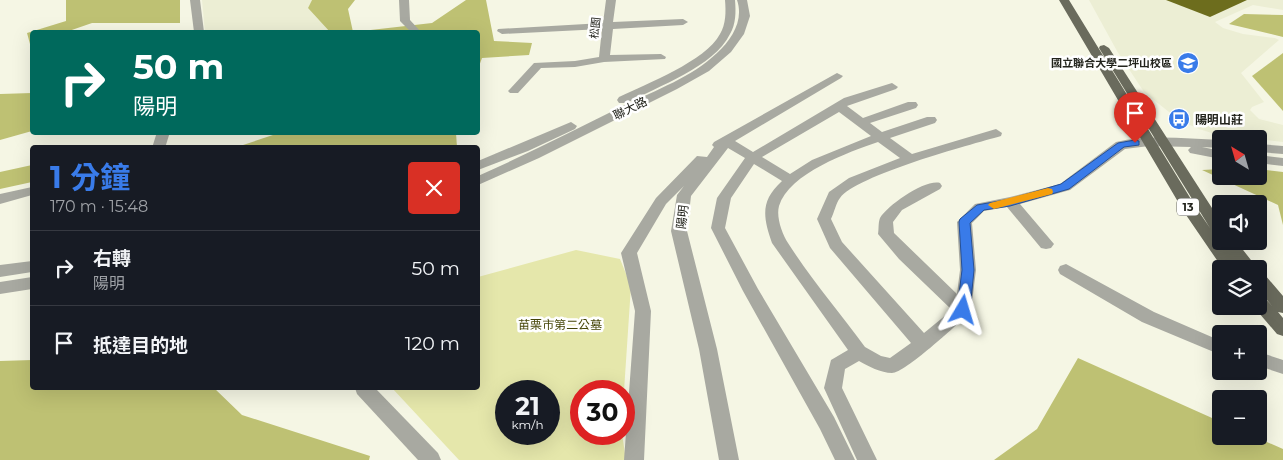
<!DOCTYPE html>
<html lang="zh-TW">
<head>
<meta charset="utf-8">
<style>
	body { margin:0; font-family:Montserrat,"Noto Sans TC",sans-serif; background:#20242c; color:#f1f3f6; height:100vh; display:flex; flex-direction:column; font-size:19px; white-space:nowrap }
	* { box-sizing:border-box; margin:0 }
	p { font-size:16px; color:#9ea1a6 }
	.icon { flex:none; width:28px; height:28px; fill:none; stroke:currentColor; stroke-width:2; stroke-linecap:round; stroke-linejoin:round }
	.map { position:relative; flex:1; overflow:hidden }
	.sheet { position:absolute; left:30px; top:145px; width:450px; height:245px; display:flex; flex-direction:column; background:#171b24; border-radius:5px; box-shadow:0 5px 20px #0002 }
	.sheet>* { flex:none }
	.top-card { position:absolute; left:30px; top:30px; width:450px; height:105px; border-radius:5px; box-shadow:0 5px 20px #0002; background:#00695c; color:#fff; overflow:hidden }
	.needle { width:32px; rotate:323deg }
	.controls { position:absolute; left:1212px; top:130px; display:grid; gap:10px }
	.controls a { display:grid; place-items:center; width:55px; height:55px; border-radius:5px; background:#171b24; box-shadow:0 5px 20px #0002; font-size:25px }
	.speed { position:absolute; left:495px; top:380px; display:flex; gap:10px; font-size:25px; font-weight:700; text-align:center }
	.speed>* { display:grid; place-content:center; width:65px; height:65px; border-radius:50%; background:#171b24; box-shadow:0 5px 20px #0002; line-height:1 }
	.speed small { font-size:12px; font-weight:400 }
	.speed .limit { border:8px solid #d22; background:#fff; color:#111 }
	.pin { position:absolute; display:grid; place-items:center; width:42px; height:42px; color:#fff; margin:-51px -21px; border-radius:50% 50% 50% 0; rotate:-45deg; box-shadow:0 0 5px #0007 }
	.pin .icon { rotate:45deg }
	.me { position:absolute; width:55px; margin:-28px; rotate:7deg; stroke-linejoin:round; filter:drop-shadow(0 0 4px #0008) }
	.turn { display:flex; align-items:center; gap:18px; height:105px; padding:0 20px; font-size:22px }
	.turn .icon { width:65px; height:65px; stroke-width:2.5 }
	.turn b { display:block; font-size:35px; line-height:42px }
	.round { display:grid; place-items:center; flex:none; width:52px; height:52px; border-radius:5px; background:#20242c }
	.headline { display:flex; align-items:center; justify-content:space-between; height:85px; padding:0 20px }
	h1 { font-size:30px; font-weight:700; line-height:38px; color:#397be9 }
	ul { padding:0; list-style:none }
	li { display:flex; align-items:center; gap:15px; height:75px; padding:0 20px; border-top:1px solid #363941 }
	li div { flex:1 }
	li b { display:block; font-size:19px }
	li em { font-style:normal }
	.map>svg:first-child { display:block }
	.built { fill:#eceed4 }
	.green { fill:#e5e7ab; fill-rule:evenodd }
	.forest { fill:#bec173 }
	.building { fill:#6d6d1d }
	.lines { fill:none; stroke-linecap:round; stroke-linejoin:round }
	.minor { fill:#a8a9a1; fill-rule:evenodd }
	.major { fill:#6a6b5d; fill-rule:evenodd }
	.route { fill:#397be9; stroke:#255097 }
	.slow { fill:#f59e0b }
	.labels { text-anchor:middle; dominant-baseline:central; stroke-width:5; stroke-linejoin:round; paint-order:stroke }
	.far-street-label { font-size:11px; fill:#22231c; stroke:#fff }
	.far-poi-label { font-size:11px; font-weight:bold; fill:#22231c; stroke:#fff; text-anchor:end }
	.shield { fill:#fff; stroke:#646560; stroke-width:1 }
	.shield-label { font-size:11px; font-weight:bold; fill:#22231c }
	.street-label { font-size:12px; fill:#22231c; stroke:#fff }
	.poi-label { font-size:12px; font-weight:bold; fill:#22231c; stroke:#fff; text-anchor:start }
	.park-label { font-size:12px; fill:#454507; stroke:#fff }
</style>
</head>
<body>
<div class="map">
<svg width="1283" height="460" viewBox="0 0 1283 460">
	<rect width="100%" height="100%" fill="#f5f6e4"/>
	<g class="built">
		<path d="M202,0h110l-4,8 22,24h-125z"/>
		<path d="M1089,0h194v10l-30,-5 -38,17 8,6 20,6 32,4 4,2 -38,33 23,29 -12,5 -2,3 9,9 24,6v17l-65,-7 -19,-6 -20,-9 -35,-28 -27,-41z"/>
	</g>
	<path class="green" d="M576,250l44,9 11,27 -7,105h-43v43h41l4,26h-167l-67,-72h86v-111zM506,391h43v43h-43z"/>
	<g class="forest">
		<path d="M66,0h114v23h-88l-26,9h-34v12h-2l-3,-11 39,-12z"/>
		<path d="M312,0h43l-7,9 5,23 79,-9 34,-23h20l8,41 38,2 -3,12 -47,3 -4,11v-37h-148l-22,-24z"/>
		<path d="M1244,14l39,1v22l-54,-13z"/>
		<path d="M1283,53v58l-31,-35z"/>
		<path d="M32,93v38l-32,9v-46z"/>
		<path d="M282,132l174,1 1,14h-220z"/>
		<path d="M32,165v17l-32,7v-17z"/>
		<path d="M1221,169v7h38v-7l24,3v53l-5,-20 -76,-35z"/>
		<path d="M1078,358l143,64v14h32l30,13v11h-289l43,-31z"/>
		<path d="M32,360v28h182l28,27 128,41 -1,4h-369v-99z"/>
	</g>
	<path class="building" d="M1166,0h81l-37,17z"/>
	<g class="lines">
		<g class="minor">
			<path d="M190,0h10l4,32h-10z"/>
			<path d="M399,0h10l1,20 11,12h-10l-11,-11z"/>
			<path d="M606,0h10l-3,22 70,-3 5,3 -5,3 -70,4 -3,26 51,-1 5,3 -1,2 -61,3 -29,5 -34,1 -23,25h-8l-2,-2 2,-2 24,-26 41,-2 24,-4 3,-28 -100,5 -5,-3 1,-2 105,-6z"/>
			<path d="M725,0h10c1,12 1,24 -5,34 -16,33 -72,52 -103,69h-8l-2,-3 2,-3c27,-13 87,-36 101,-63 6,-10 6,-22 5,-34z"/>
			<path d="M737,0h10l3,16 -6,18 -13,18 -22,19 -32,18 -138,69 -61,27v-9c50,-22 98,-47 147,-71 31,-15 67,-28 92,-52 15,-14 27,-33 20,-53z"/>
			<path d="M837,73l6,3 -2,2 -106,63 18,11 91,-54 48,-15 6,4 -2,2 -49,17 16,12 45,-16h8l2,3 -2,3 -46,15 12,9 45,-15h8l2,3 -2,3 -45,15 22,16 84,-25 6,4 -1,3c-32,9 -144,39 -161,62 -4,5 -6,15 -9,21l11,23 82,91 28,-23 -53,-51 -21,-25c1,-5 0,-11 2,-16 8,-13 45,-39 60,-35l2,3 -2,3 -38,21 -9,12 1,11 63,61 3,-24 -3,-48 18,-18 35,-7 50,-13 56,-42c34,-8 71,-3 105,-2v8l-19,-1 19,4v8l-31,-6 -2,-3 3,-3 -42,-1 -24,3 -55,41 -50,14 34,40 -3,4 -5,1 -5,-1 -34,-41 -23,4 -12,12 4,47 -5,40 -2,4c-13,11 -64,59 -77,59 -11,0 -24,-7 -33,-12l-14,8 -3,19 35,72h-20l-33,-72 7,-28 17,-10 -76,-107c-9,-26 -12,-42 10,-62l-28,-17 -23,34 -6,30 33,61 76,128 21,43h-20l-15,-31 -77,-138 -32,-63 6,-30 28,-40 -17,-10 -37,48 -4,35 30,118 22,111h-20l-20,-111 -28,-118 6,-36 7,-9 -18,18 -29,49 14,58 -7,149h-20l11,-149 -14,-58 35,-55 41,-42 10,1 7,-10 -2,-2 2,-3zM839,112l32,24 -59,24 -22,14 -28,-17zM878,142l22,16 -51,20 -20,14 -12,27 13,29 81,95 -21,15 -9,-2 -16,-9c-25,-34 -54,-68 -77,-104 -6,-9 -12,-26 -9,-37 10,-33 70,-54 99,-64z"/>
			<path d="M571,122l6,4 -2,3 -47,22 -50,19v-9z"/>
			<path d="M157,132h13l-5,16h-13z"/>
			<path d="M1259,144l24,2v8l-24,-2z"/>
			<path d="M1259,155l24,3v8l-24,-3z"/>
			<path d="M32,187v8l-32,9v-10z"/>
			<path d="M32,261v11l-32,5v-12z"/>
			<path d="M1066,264l88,48 67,29v14l-79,-33 -82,-48 -2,-4 2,-4z"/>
			<path d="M32,277v12l-32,5v-12z"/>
			<path d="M1259,352l24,8v14l-24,-8z"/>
			<path d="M355,388h20l63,65 3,7h-23l-61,-66z"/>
		</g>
		<g class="major">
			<path d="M1059,0h10l128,209 13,19 -111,-180 1,-2 4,-1 5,3 112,174v19h15l22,28h-17l-7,-9 6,9h-17l-39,-57z"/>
			<path d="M1259,273l6,2 18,21v17l-5,-1 5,6v18l-6,-2 -24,-28h6v-10l6,2 7,8 -13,-16z"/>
		</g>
	</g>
	<path class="route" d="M1135,140l4,1v4l-15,2 -55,42 -59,17 -26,4 -14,13 4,47 -4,40 -2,3h-9l-2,-3 5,-40 -3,-48 1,-3 17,-14 33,-6 51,-15 57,-41z"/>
	<path class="slow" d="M1048,188l4,1 1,3 -1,2 -58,15 -6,-4 2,-2z"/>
	<defs>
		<g id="university-disc" transform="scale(1.125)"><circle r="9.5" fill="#397be9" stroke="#fff"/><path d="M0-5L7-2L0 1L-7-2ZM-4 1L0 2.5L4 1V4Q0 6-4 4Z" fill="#fff"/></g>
		<g id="bus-disc" transform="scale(1.125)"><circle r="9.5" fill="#397be9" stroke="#fff"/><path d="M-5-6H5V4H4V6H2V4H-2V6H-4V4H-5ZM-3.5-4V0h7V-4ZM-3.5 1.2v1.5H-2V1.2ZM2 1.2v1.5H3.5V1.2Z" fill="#fff"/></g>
	</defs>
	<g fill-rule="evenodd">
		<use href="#university-disc" x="1188" y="63"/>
		<use href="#bus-disc" x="1179" y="119"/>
	</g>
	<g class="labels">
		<g class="far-street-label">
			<text transform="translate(595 28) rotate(-84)">松園</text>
		</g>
		<g class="far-poi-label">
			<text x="1172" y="63">國立聯合大學二坪山校區</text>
		</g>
		<rect class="shield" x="1177" y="198.5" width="22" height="17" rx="4"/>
		<g class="shield-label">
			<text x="1188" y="207">13</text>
		</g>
		<g class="street-label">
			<text transform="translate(630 108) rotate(-26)">聯大路</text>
			<text transform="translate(682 217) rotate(-83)">陽明</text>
		</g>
		<g class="poi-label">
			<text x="1195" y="119">陽明山莊</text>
		</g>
		<g class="park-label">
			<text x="560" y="324">苗栗市第二公墓</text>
		</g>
	</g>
</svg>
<div class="controls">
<a><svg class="needle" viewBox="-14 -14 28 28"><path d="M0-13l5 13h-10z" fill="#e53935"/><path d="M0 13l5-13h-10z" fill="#9ea1a6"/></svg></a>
<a><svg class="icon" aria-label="sound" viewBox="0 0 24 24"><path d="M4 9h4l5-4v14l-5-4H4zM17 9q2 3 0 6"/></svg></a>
<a><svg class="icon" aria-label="layers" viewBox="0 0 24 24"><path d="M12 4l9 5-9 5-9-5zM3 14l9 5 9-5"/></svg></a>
<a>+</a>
<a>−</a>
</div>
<div class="speed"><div>21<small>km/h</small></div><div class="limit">30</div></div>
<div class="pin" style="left:1135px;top:143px;background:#d93025"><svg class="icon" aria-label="arrive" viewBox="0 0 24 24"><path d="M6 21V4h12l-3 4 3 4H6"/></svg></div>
<svg class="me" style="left:963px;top:310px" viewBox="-20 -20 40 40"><path d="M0-17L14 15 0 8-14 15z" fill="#397be9" stroke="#fff" stroke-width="4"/></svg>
<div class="top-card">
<div class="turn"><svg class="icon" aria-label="right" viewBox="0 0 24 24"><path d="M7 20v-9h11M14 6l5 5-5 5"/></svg><div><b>50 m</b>陽明</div></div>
</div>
<section class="sheet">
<div class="headline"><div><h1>1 分鐘</h1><p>170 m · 15:48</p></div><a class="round" style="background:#d93025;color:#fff"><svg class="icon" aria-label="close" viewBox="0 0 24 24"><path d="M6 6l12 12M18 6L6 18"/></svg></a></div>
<ul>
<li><svg class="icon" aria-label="right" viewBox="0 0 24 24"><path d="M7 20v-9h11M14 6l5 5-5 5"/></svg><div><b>右轉</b><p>陽明</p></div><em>50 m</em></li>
<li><svg class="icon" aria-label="arrive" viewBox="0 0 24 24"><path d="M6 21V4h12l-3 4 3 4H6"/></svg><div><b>抵達目的地</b></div><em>120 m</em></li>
</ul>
</section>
</div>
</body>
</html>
